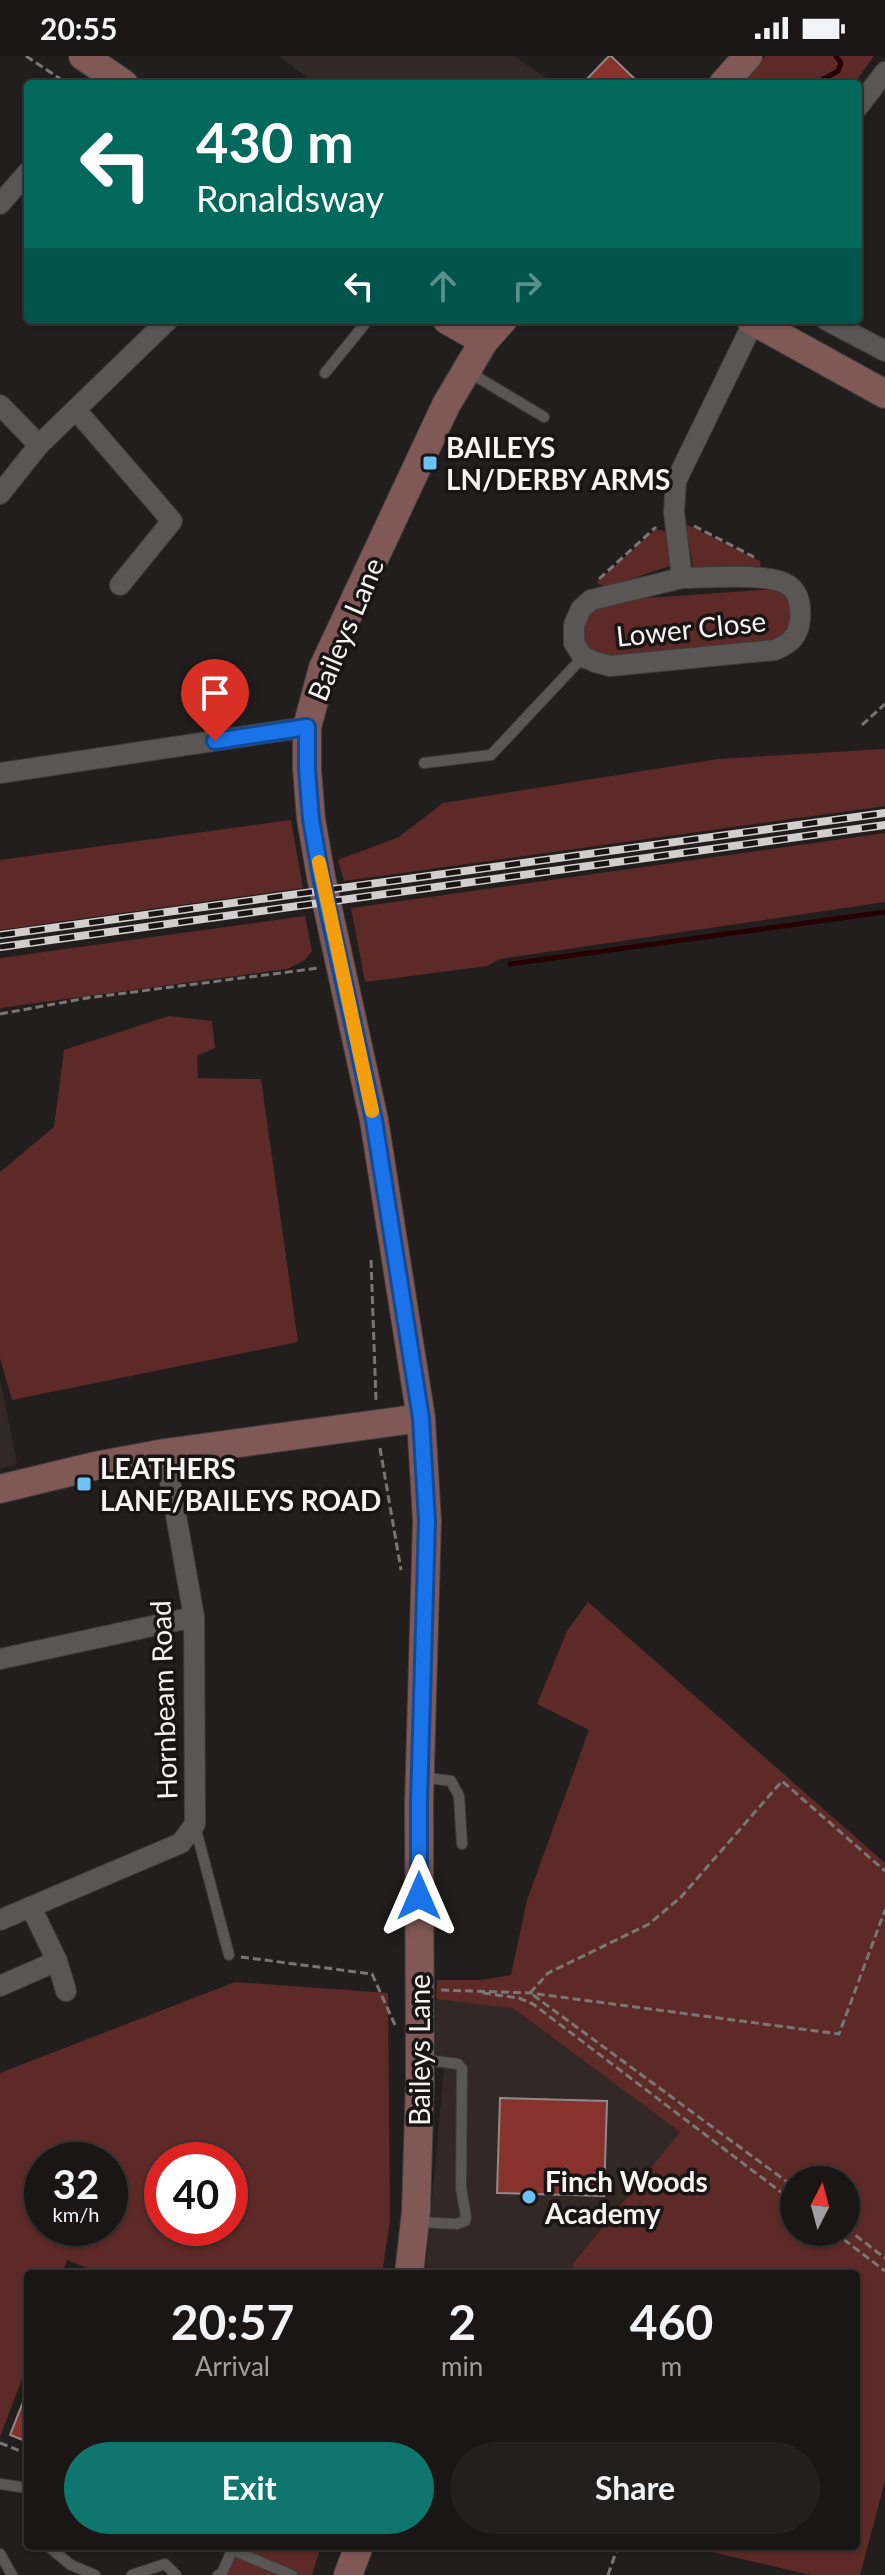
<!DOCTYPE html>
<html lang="en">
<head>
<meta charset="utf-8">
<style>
	body { margin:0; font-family:Lato,sans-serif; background:#231f1f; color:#f1f3f6; height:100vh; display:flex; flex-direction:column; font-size:30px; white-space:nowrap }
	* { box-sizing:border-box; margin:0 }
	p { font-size:26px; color:#9f9fa1 }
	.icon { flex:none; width:44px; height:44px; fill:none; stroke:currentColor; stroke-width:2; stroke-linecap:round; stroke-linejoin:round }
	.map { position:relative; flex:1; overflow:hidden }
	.details { position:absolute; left:24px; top:2214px; width:836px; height:280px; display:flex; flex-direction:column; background:#1a1616; border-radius:8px; box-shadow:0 2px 6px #0004,0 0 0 2px #383535 }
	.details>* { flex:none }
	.top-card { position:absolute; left:24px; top:24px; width:838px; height:244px; border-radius:8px; box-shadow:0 2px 6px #0004,0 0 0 2px #383535; background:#00695c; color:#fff; overflow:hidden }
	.needle { width:52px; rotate:6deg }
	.controls { position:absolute; left:780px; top:2110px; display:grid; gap:16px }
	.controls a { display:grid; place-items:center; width:80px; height:80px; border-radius:50%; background:#1a1616; box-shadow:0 2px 6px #0004,0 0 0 2px #383535; font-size:40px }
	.speed { position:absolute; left:24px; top:2086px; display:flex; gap:16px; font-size:40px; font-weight:700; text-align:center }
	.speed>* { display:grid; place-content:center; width:104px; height:104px; border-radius:50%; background:#1a1616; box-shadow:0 2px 6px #0004,0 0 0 2px #383535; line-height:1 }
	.speed small { font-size:20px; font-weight:400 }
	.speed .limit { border:12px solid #d22; background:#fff; color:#111 }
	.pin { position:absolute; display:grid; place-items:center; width:68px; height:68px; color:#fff; margin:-82px -34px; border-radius:50% 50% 50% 0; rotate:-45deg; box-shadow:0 0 8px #0007 }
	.pin .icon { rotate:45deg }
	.me { position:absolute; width:88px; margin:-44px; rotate:0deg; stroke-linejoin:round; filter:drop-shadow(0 0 6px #0008) }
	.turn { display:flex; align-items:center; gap:28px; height:168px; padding:0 40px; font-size:36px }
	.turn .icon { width:104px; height:104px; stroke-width:2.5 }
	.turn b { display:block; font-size:56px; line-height:68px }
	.lanes { display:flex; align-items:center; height:76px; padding:0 40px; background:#0003; justify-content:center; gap:40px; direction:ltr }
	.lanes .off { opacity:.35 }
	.eta { display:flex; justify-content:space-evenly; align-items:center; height:136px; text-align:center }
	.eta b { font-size:48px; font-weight:700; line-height:56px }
	.button { display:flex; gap:16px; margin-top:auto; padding:16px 40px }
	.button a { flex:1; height:92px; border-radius:48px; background:#0f766e; color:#fff; font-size:32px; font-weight:700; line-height:92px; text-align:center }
	.button a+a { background:#231f1f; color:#f1f3f6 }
	.status { display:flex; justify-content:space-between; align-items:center; height:56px; padding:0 40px; background:#1a1616; direction:ltr }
	.status svg { height:22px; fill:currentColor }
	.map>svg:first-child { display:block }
	.built { fill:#322826 }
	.green { fill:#5d2a27; fill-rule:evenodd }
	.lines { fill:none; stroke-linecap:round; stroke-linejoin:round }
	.stream { stroke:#260001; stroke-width:5 }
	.building { fill:#88322e; stroke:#8f8a89; stroke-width:2 }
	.lane-casing { stroke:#3f3c3c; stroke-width:12 }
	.street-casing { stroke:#3f3c3c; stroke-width:22 }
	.secondary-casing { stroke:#3f3c3c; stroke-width:30 }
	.path { stroke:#7a7676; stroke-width:3; stroke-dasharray:8 4; stroke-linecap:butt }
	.lane { stroke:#5b5656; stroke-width:10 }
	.street { stroke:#5b5656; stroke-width:20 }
	.secondary { stroke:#805957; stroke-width:28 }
	.rail-casing { stroke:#d1cece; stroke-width:8 }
	.rail { stroke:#191515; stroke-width:5; stroke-dasharray:15; stroke-linecap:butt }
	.route-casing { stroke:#114b97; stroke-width:20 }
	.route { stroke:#1a73e8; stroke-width:14 }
	.slow { stroke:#f59e0b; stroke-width:14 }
	.poi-dot { fill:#6ec2f3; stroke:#191515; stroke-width:3 }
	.labels { text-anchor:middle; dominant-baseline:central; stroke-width:7; stroke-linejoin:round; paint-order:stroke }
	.poi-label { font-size:28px; font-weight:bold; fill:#f6f3f3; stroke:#191515; text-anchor:start }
	.street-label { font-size:28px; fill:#f6f3f3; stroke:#191515 }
</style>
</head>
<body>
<div class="status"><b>20:55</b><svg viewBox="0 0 49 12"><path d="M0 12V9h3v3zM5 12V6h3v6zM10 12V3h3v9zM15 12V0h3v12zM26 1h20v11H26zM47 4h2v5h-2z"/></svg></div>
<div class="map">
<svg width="885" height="2519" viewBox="0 0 885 2519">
	<rect width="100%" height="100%" fill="#221e1e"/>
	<g class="built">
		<path d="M279,0h235l41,28h-240z"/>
		<path d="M0,1323l17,85 -17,5z"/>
		<path d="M436,1943l77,8 167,125 -107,130 -1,12h-147l19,-205 -10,-1z"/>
	</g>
	<g class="green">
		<path d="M765,0h109l-20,28h-115z"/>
		<path d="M688,469l72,36 1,7 -68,-1 -7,-40z"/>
		<path d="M656,473l11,3 3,34 -64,21 -10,-4z"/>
		<path d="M776,533l15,13c1,17 0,25 -13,37l-172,18c-22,-9 -25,-16 -22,-40l20,-16z"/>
		<path d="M885,693v57l-541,75 -6,-21 61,-23 44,-34 275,-44z"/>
		<path d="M291,764l12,68 -303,42v-70z"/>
		<path d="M885,777v69l-385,57 -13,7 -122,16 -14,-74z"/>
		<path d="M305,860l7,35 -7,9 -18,9 -287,39v-50z"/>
		<path d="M169,960l43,5 3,27 -18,8 1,22 63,1 37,263 -286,58 -12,-42v-186l54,-45 10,-77z"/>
		<path d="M588,1546l297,261v618l-25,94h-49l-125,-29h170v-272h-284l1,-11 107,-131 -167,-124 -77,-9 1,-19h43l31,-5 16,-75 62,-170 -52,-26 30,-73zM794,2124h52v52h-52z"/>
		<path d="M235,1926l153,11 2,227 -8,54h-279l-36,-14 -5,14h-34v89l-28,74v-364zM42,2104h68v68h-68zM162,2104h68v68h-68z"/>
		<path d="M241,2490h80l-9,29h-98l21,-19z"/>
	</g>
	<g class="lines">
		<g class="stream">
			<path d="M814,28l24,-13 3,-8 -5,-7"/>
			<path d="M510,908l375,-52"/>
		</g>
	</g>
	<g class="building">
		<path d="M609,0h2l29,28h-58z"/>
		<path d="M500,2042l107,3 -3,95 -107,-3z"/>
		<path d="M27,2336h1v50l-18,-7z"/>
	</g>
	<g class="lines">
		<g class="lane-casing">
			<g id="lane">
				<path d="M467,315l77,46"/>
				<path d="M325,317l43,-53"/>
				<path d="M424,707l67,-8 92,-98"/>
				<path d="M422,1721l29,4 8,15 3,48"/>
				<path d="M195,1770l34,129"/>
				<path d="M418,2166l39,2 8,-3 1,-4 -5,-29 1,-119 -4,-5 -36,-5"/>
				<path d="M0,2428l28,4"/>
				<path d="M48,2490l23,19 24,10"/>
				<path d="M232,2494l60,25"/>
				<path d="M0,2498l12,21"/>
				<path d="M132,2519l33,-11 11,11"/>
				<path d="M218,2519l4,-2 12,-27"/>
			</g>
		</g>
		<g class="street-casing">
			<g id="street">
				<path d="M858,51l27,-35"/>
				<path d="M0,148l28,-32"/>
				<path d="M826,264l59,31"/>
				<path d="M0,349l39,40"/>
				<path d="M76,354l96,111 -52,64"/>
				<path d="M0,438l39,-49 129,-125"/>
				<path d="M682,522c24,0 87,-6 106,7 11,7 13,21 12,34 -1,17 -10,25 -25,31l-165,16 -15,-4 -12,-5 -9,-14v-18l7,-16 10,-9 91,-22 -8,-66 2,-31 78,-160"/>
				<path d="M0,717l307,-46"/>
				<path d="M0,1603l194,-42"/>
				<path d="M31,1851l26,54 9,30"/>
				<path d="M0,1864l181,-77 14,-19 -1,-207 -29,-164"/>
				<path d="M0,1930l57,-25"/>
			</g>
		</g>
		<g class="secondary-casing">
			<g id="secondary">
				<path d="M83,0l41,28"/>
				<path d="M723,28l25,-28"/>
				<path d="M447,264l37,21"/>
				<path d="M751,264l134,74"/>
				<path d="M0,1433l95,-23 70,-13 256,-35"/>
				<path d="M409,2218l7,-63 4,-132 -1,-276 8,-282 -6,-103 -47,-298 -53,-243 -10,-58 -4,-50v-42l16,-59 123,-263 38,-64 19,-21"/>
				<path d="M348,2519l11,-29"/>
			</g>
		</g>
		<g class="path">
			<path d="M26,0l42,28"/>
			<path d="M694,470l60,31"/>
			<path d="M599,523l57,-52"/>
			<path d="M862,669l23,-21"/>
			<path d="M0,958l87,-16 232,-30"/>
			<path d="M371,1204l5,140"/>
			<path d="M380,1392l21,122"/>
			<path d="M241,1901l131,17 23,51"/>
			<path d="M441,1934l89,3 309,41 46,-124"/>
			<path d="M483,1937l36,5 14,6 261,198"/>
			<path d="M530,1937l18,-20 101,-49 32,-27 101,-116 103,90"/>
			<path d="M533,1939l261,192"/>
			<path d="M846,2172l39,30"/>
			<path d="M834,2176l51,39"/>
			<path d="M0,2387l28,11"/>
			<path d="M608,2519l10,-29"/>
		</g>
		<use href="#lane" class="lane"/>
		<use href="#street" class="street"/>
		<use href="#secondary" class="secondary"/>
		<g class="rail-casing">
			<g id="rail">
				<path d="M0,879l885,-122"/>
				<path d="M0,891l885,-122"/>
			</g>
		</g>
		<use href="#rail" class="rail"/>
	</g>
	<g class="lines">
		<g class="route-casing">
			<path id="route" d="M215,685l92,-14v42l4,50 10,58 53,243 47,298 6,103 -8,282v93"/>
		</g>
		<use href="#route" class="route"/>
		<path class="slow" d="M319,806l53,249"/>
	</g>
	<g class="poi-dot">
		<rect x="422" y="399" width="16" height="16" rx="4"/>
		<rect x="76" y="1420" width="16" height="16" rx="4"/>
		<circle cx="529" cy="2141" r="8"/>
	</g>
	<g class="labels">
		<g class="poi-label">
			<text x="446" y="391">BAILEYS<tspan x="446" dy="32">LN/DERBY ARMS</tspan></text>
			<text x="100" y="1412">LEATHERS<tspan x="100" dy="32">LANE/BAILEYS ROAD</tspan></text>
			<text x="545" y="2125">Finch Woods<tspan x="545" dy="32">Academy</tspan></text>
		</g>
		<g class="street-label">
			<text transform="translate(691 572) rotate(-6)">Lower Close</text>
			<text transform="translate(345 573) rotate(-67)">Baileys Lane</text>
			<text transform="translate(163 1644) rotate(-92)">Hornbeam Road</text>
			<text transform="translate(419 1994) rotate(-90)">Baileys Lane</text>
		</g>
	</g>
</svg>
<div class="controls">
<a><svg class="needle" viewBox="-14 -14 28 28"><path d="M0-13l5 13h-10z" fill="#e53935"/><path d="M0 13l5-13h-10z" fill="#9f9fa1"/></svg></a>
</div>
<div class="speed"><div>32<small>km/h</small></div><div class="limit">40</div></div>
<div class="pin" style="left:215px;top:685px;background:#d93025"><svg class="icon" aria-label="arrive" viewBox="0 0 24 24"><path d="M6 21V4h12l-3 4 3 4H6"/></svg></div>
<svg class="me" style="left:419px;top:1840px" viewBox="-20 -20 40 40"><path d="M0-17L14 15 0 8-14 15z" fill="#1a73e8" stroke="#fff" stroke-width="4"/></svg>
<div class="top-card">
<div class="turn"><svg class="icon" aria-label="left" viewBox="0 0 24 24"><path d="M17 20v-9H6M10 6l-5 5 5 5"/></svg><div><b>430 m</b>Ronaldsway</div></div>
<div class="lanes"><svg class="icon" aria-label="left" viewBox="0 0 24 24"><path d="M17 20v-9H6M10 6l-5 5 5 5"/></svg><svg class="icon off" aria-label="ahead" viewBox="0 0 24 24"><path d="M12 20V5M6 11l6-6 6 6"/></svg><svg class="icon off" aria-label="right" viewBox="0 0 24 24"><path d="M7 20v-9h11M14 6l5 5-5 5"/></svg></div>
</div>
<section class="details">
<div class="eta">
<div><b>20:57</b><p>Arrival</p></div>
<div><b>2</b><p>min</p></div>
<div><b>460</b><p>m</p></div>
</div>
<div class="button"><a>Exit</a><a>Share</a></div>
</section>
</div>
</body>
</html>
